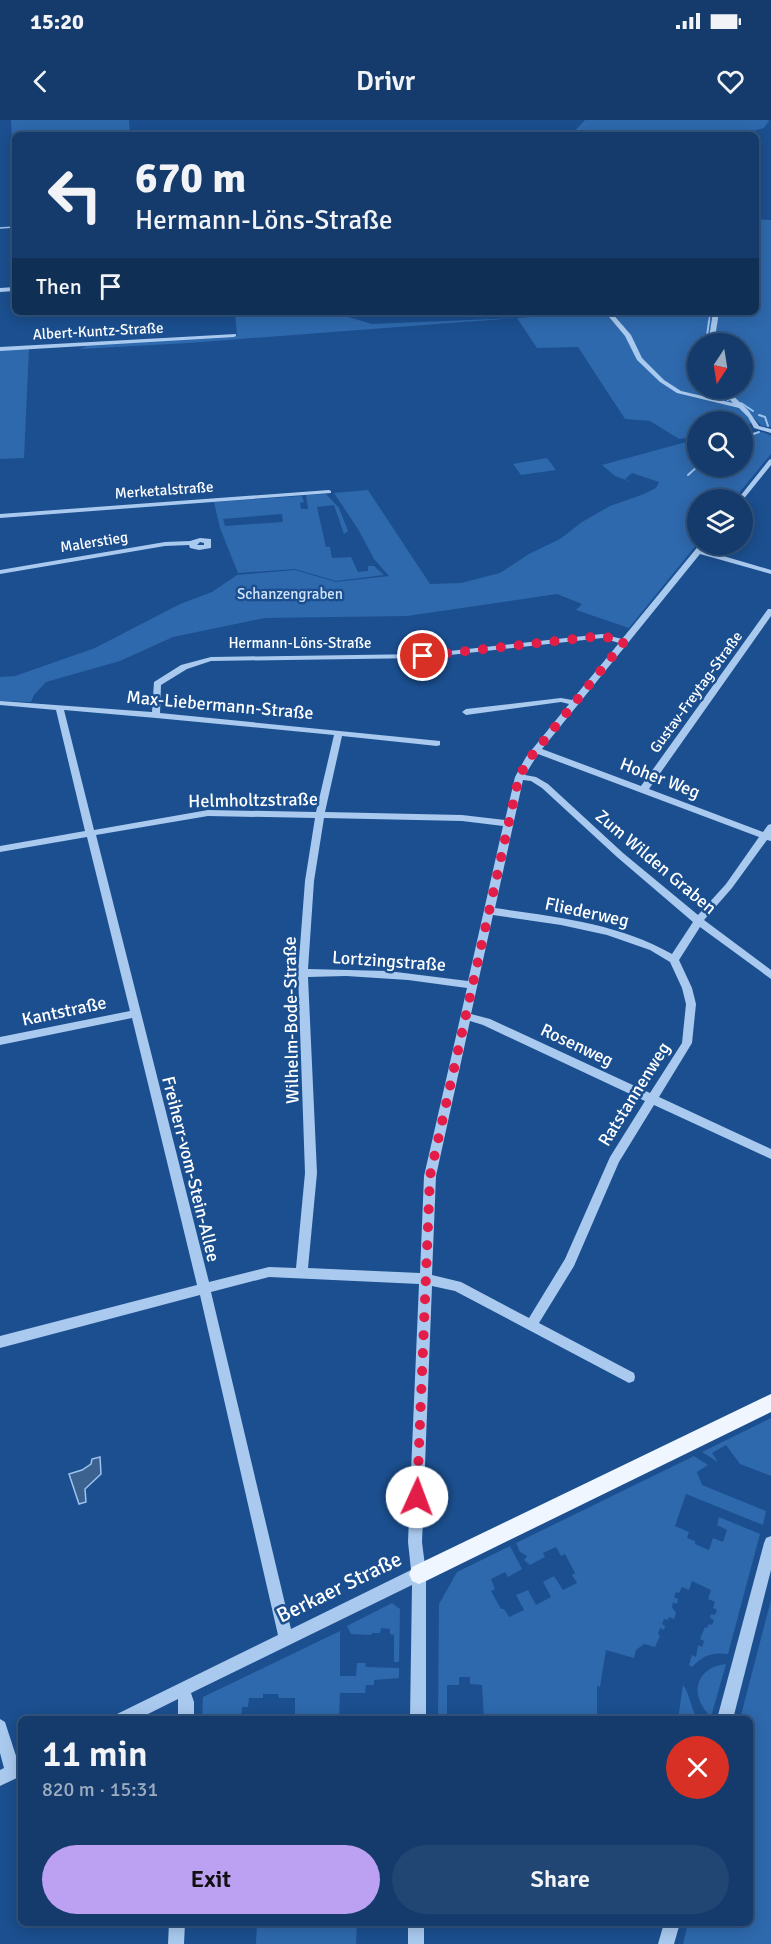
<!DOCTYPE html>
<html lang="en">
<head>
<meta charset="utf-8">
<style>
	body { margin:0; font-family:Signika,sans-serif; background:#214673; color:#f1f3f6; height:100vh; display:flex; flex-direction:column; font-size:22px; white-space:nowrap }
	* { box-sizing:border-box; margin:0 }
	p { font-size:20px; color:#9dadc1 }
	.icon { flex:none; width:33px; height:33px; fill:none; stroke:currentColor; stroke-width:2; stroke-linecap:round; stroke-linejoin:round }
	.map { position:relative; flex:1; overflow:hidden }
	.details { position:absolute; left:18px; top:1596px; width:735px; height:210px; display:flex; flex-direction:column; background:#143b6b; border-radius:9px; box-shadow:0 3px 15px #0003,0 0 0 2px #33557e }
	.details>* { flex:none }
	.guide { position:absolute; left:12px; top:12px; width:747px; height:183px; border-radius:9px; box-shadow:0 3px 15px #0003,0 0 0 2px #33557e; background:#143b6b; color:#f1f3f6; overflow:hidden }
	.needle { width:39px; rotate:192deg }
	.controls { position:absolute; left:687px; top:213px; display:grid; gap:12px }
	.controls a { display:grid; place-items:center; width:66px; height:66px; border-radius:50%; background:#143b6b; box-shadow:0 3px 15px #0003,0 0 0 2px #33557e; font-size:30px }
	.pin { position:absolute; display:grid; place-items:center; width:51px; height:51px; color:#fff; margin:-26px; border:3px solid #fff; border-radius:50%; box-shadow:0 2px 6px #0007 }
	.me { position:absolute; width:66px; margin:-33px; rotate:2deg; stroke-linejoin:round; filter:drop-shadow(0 0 4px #0008) }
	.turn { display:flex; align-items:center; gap:21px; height:126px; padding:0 24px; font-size:27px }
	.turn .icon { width:78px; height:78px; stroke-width:2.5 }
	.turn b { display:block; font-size:42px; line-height:51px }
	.then { display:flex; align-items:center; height:57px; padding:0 24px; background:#0003; gap:12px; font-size:22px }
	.round { display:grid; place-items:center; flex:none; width:63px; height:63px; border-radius:32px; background:#214673 }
	.summary { display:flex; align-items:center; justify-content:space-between; height:102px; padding:0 24px }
	h1 { font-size:36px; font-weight:600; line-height:45px }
	.primary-button { display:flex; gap:12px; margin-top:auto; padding:12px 24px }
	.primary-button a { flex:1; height:69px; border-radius:36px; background:#bca0f2; color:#111; font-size:24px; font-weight:600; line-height:69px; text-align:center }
	.primary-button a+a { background:#214673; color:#f1f3f6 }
	.status { display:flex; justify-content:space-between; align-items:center; height:42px; padding:0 30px; background:#143b6b; direction:ltr }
	.status svg { height:16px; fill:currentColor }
	header { display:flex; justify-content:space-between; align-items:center; height:78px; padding:0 24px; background:#143b6b; font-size:27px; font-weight:600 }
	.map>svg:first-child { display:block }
	.green { fill:#2e69ad; fill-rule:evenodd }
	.water { fill:#3c6290; stroke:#9cc4f0; stroke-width:1.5 }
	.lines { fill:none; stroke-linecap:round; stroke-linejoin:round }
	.stream-far1 { stroke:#9cc4f0; stroke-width:1.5 }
	.stream { stroke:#9cc4f0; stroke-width:2 }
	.minor { fill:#a9c9ee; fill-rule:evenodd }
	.major { fill:#f0f6ff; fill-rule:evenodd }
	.route { stroke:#e11d48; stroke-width:10; stroke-dasharray:0 18 }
	.labels { text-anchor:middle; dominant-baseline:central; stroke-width:5; stroke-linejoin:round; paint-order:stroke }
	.far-street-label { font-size:15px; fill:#fff; stroke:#1b4f8f }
	.far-park-label { font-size:15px; fill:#cfe3fa; stroke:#1b4f8f }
	.street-label { font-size:18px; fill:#fff; stroke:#1b4f8f }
	.near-street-label { font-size:21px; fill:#fff; stroke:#1b4f8f }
</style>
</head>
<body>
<div class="status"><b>15:20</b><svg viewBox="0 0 49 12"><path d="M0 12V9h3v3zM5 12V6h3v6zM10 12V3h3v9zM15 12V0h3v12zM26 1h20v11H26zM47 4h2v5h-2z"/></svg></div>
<header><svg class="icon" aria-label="back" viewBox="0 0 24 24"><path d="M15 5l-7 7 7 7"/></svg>Drivr<svg class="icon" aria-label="heart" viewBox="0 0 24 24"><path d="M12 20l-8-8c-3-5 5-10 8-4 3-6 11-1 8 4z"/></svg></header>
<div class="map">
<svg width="771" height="1824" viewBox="0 0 771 1824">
	<rect width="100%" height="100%" fill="#1b4f8f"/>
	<g class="green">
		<path d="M11,0h118l1,15h-115l-1,41z"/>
		<path d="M585,0h183l1,1 -5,7 -26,7h-167z"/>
		<path d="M756,99l15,1v207l-9,-1 -9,-9 -2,6 -8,5 -1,-6h-44l-1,14 -18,3 -29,-18 -25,-2 -47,-72 -41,1 -20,-30 85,-6h154zM698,224h44v44h-44z"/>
		<path d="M235,192h96l41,12 143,-6 -326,25 -109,6 8,-4 149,-9z"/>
		<path d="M29,228l-5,110 -24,1v-109z"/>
		<path d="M743,312h20l8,4v18l-37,45 -36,1 -1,44 -68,84 -53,-18 6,-6 -25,-10 -150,22 -142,2 -92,19 -53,24 -74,21 -12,13 -3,7 -31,-1v-24l15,-1 80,-28 85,-44 32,-12 25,-17 58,-5 41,12 53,-6 -15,-17 -16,-30 -24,-36 34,-3 62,94 31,-1 39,-10 29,-19 31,-15 22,-17 28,-16 34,-12 12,-6 3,-6 -27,-9 -7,6 9,4 -19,-7 -13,-11 95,-26 1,27h44z"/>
		<path d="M547,338l9,12 -35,5 -8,-11z"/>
		<path d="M326,374l13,14 9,23 -4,3 -10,-29 -17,2 9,40h4l2,11 19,-1 7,15 10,-1v-5h6l10,9 -48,6 -41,-12 -57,4 -18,-45 -6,-26 88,-6 2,6 -4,1 1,6h7l-2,-14zM282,394l1,8 -58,4 -2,-7z"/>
		<path d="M771,1298v58l-31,-12 -14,-19 -14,8 6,9 -16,-10z"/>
		<path d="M694,1336l14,9 -11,7 5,13 64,26 -3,14 -77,-31 -11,32 14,6 -2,6 8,3v3l14,6 4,-12 10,4 4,-12 -10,-5 2,-8 41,17 -32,120c-15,-2 -25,1 -36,13l-3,-2 3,-10 4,2 2,-12 4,2 2,-6 -4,-2 5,-12 2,1 2,-4 3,1 2,-5 -4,-2 1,-4 4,1 2,-5 -4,-2 2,-6 -7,-3 3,-9 -19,-9 -3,9 -7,-3 -3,6 -3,-1 -2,5 4,2 -1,5 -4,-2 -1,5 4,6 -2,6 -5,-2 -1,3 -4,-1 -2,5 3,2 -1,4 -4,-2 -2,6 2,2 -5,11 -11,-3 -8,6 -2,8 -28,-8 -6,37 -3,-1v33h-84l-18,-5v5h-11l-2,-34 -12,-1v-7h-11v8h-12v34h-9l1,-115 18,-32 53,-26 12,23 -14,8 -3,-5 -14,7 4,10 -4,2 10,18h3l5,8 15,-7 -8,-15 12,-5 8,15 15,-8 -8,-15 11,-6 9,14 14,-7 -5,-8 3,-2 -10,-19 -4,2 -5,-9 -13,6 2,4 -15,8 -6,-5 3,-4 -7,-4 -4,-9z"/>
		<path d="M771,1480v344h-88l5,-21h62v-204h-10z"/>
		<path d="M392,1483l8,6 -1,53h-5v-27l-4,-1v-5l-9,-1 -1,5h-8l-1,2 -20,-1 -4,-8z"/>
		<path d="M340,1511v45h16l1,-13h8l1,4 33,1v10l-25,2v5h-8l-1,8h-25l-1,26h-27v-5l-17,1v-17h-16l-1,-4h-15v4h-14l-1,9h-6l-1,12h-39l1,-22z"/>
		<path d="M726,1544l-15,53c-22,-21 -17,-49 15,-53z"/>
		<path d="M683,1565c7,8 7,23 15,34h-20z"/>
		<path d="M257,1803h100l-1,21h-100z"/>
	</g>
	<path class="water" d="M100,1337l1,17 -16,15 1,13 -7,2 -10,-30 13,-4 9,-6 1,-5z"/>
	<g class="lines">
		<g class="stream-far1">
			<path d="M0,108l15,-1"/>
			<path d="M709,202l1,-10"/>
		</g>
		<g class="stream">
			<path d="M706,224l3,-23"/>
			<path d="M718,268l10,12"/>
			<path d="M741,283l12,8"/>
			<path d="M759,295l6,2 3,9"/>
			<path d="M742,318l17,-6"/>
			<path d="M688,355l10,-9"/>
		</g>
		<g class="minor">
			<path d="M15,167v4l-15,1v-4z"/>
			<path d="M605,192h6l20,23 11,23 22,22 17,11 52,12 -15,-15h7l23,22 11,16 12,3v4l-17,-5 -6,-11 -9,-9 -62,-15 -17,-11 -23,-22 -12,-24z"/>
			<path d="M713,192h6l-5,32h-6z"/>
			<path d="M236,214v2l-2,1 -234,14v-4z"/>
			<path d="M771,339v6l-29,36v-1h-5l32,-40z"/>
			<path d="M329,370l2,1v2l-331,25v-4z"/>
			<path d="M200,418l11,1v9l-12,2 -9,-2 -1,-3 -24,1 -165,28v-4l165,-28 25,-1zM200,422l4,1v2h-7z"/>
			<path d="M700,424h7l-4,6 68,20v4l-71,-20 -158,195 99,37 127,-177h3v7l-122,173 114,43 5,-7 3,-1v17l-4,-1 -35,48 -28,32 67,50v9l-71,-52 -21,33 13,28 4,16 -4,39 -33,54 112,52v10l-117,-54 -35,57 -45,104 -35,57 95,50 1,4 -1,4 -5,2 -174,-92 -23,-5 -10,256 4,32v145h-16l2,-134 -221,108 3,9v17h-16v-20l-40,20h-24l3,-5 161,-79 -78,-340 -200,53v-12l197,-51 -65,-267 -132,27v-8l130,-26 -43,-174 -87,15v-6l85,-15 -29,-121 -56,-5v-4l152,11 2,-30 27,-17 30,-8 212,-3 179,-20 20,5zM602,518l17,5 -47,57 -11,-2 -95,11 -4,3 4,3 95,-13 8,2 -43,53 -11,20 -10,43 -43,-5 -137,-3 17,-76 95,10 3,-1v-4l-280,-28 1,-28 26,-16 24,-8 212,-3zM64,590l92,8 178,17 -18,77 -108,-2 -114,20zM538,634l221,83 -33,47 -28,31 -75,-62 -75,-69 -12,-7 -11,-2zM523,660l8,1 11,7 75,69 76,65 -21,32c-54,-31 -116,-37 -177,-46zM208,696l107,2 -10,63 -7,91 7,201 -9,95 -27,-1 -60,15 -113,-447zM324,698l138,3 41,5 -35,155 -80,-10 -80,-2 6,-88zM493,795l68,10 46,10 43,15 20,12 12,26 4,16 -4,39 -32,50 -160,-74 -19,-5zM346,856l62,4 59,8 -43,188 -4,97 -112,-5 9,-95 -9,-196zM470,901l13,4 162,76 -35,56 -45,102 -36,59 -68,-36 -29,-7 4,-99zM269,1157l150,7 -11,258 3,28 -120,59 -80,-337z"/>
			<path d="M771,1416v34l-38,149h-16l47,-176 2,-5z"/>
			<path d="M0,1599l5,3 13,40 3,-2v16l-21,10v-16l4,-2 -4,-15z"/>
			<path d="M169,1803h16l-1,21h-16z"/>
			<rect x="408" y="1803" width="16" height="21"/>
			<path d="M664,1803h16l-6,21h-16z"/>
		</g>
		<path class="major" d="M771,1274v18l-345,169 -7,3 -7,-3 -3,-7 3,-7z"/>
	</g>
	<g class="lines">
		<path class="route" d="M417,1377l13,-321 89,-399 10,-18 95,-117 -22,-6 -179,20"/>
	</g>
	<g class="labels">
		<g class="far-street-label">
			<text transform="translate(98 211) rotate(-3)">Albert-Kuntz-Straße</text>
			<text transform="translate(164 370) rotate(-4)">Merketalstraße</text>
			<text transform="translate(94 422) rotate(-9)">Malerstieg</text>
			<text x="300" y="523">Hermann-Löns-Straße</text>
			<text transform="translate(696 572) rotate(-54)">Gustav-Freytag-Straße</text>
		</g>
		<g class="far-park-label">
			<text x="290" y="474">Schanzengraben</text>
		</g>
		<g class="street-label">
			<text transform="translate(220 585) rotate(5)">Max-Liebermann-Straße</text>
			<text transform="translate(660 658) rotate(21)">Hoher Weg</text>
			<text transform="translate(253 680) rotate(-1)">Helmholtzstraße</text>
			<text transform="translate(656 742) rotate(40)">Zum Wilden Graben</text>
			<text transform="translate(587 792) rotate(12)">Fliederweg</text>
			<text transform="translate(389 841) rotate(4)">Lortzingstraße</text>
			<text transform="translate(64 891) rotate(-12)">Kantstraße</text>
			<text transform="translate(291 900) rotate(-91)">Wilhelm-Bode-Straße</text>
			<text transform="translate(577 925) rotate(25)">Rosenweg</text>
			<text transform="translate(634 974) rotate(-58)">Ratstannenweg</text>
			<text transform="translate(191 1049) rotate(76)">Freiherr-vom-Stein-Allee</text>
		</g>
		<g class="near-street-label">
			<text transform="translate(339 1467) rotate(-26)">Berkaer Straße</text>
		</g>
	</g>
</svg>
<div class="controls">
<a><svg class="needle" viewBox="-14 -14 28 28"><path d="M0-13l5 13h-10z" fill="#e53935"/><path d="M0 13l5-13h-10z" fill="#9dadc1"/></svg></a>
<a><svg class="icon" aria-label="search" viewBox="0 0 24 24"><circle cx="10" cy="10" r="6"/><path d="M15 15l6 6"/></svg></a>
<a><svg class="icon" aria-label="layers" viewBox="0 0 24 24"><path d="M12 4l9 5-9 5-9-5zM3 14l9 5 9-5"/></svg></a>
</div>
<div class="pin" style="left:423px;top:536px;background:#d93025"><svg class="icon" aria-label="arrive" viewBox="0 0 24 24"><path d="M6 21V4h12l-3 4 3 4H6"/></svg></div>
<svg class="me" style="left:417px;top:1377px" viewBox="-20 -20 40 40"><circle r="19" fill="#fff"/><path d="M0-13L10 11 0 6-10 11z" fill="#e11d48"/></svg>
<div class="guide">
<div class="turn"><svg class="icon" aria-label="left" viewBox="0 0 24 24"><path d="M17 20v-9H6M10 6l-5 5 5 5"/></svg><div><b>670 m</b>Hermann-Löns-Straße</div></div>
<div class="then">Then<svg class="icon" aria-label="arrive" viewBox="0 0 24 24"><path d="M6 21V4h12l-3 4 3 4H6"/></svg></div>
</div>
<section class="details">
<div class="summary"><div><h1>11 min</h1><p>820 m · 15:31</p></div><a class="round" style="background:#d93025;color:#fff"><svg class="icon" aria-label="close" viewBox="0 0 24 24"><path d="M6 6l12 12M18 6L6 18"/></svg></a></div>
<div class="primary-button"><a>Exit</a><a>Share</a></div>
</section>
</div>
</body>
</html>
